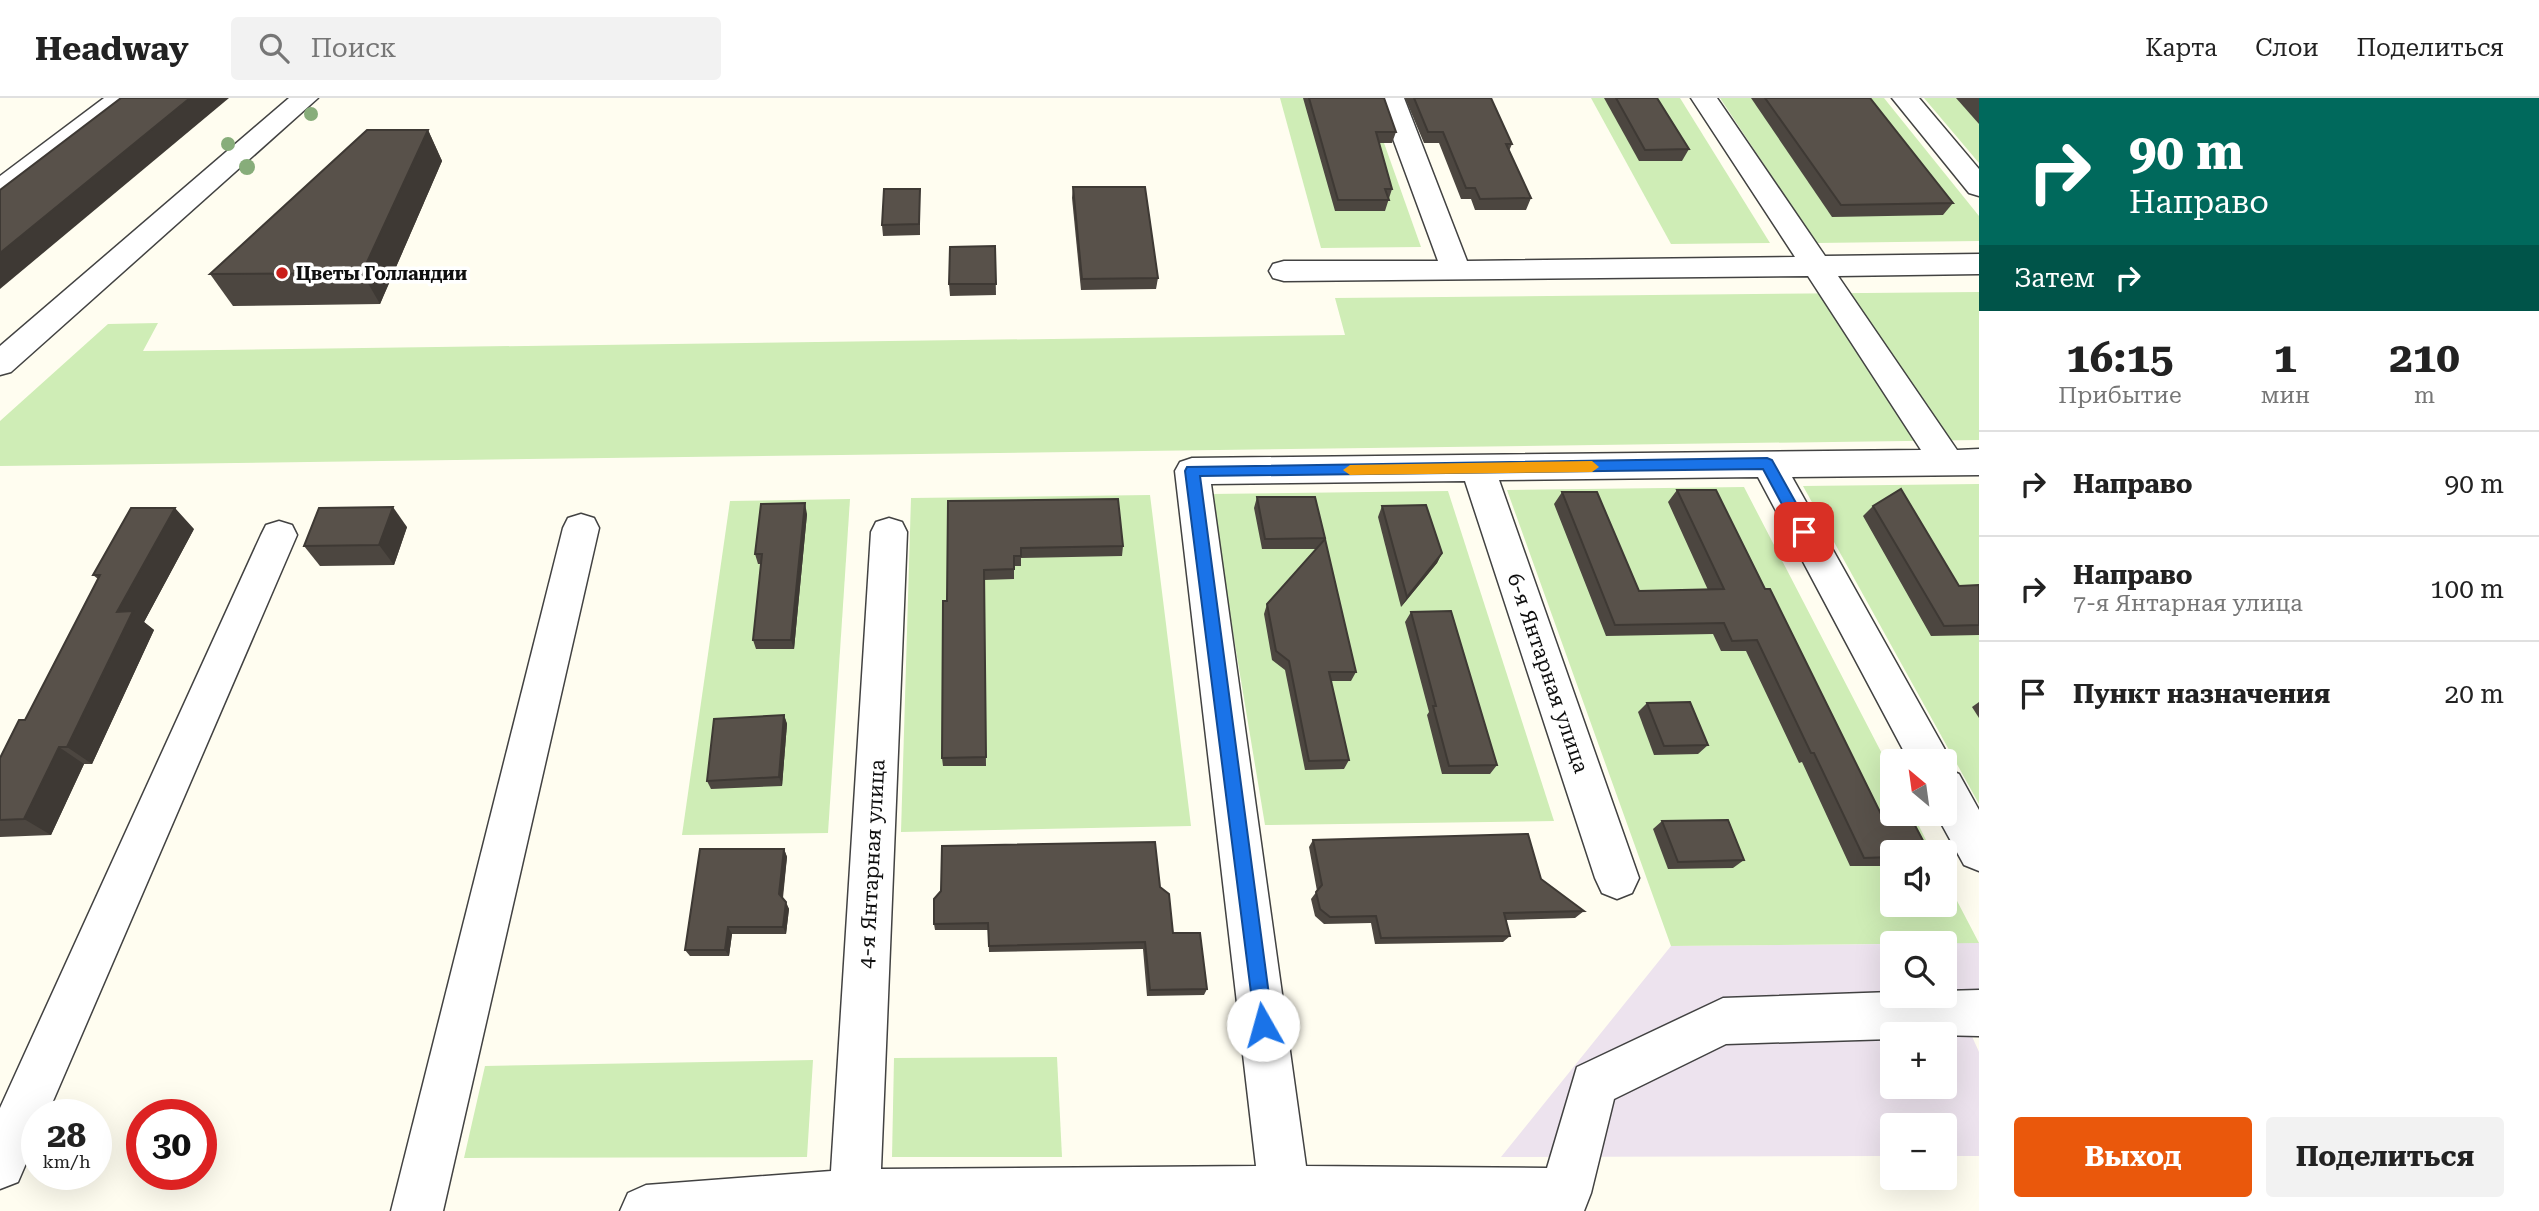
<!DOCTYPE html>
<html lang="ru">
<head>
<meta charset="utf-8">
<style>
	body { margin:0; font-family:"Roboto Serif",serif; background:#f2f2f2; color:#222; height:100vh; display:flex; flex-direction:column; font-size:26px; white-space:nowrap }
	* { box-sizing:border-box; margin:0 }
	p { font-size:23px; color:#767676 }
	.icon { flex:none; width:38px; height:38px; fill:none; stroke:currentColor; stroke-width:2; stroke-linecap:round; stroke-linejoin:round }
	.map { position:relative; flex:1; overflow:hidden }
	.panel { display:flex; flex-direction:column; background:#fff; width:560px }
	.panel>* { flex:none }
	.banner { background:#00695c; color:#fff; overflow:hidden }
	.needle { width:46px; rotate:331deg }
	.tools { position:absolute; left:1880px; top:651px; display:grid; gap:14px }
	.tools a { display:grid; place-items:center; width:77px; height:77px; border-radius:7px; background:#fff; box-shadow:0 7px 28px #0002; font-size:35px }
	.speed { position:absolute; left:21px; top:1001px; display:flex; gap:14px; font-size:35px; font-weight:700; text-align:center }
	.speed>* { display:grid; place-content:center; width:91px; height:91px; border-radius:50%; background:#fff; box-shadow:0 7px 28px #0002; line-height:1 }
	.speed small { font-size:18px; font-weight:400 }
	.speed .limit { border:10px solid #d22; background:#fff; color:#111 }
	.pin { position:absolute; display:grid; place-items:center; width:60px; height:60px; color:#fff; margin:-30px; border-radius:14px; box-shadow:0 4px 10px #0006 }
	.me { position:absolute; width:77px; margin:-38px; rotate:353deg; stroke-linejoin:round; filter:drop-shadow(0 0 5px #0008) }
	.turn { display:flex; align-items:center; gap:24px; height:147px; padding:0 35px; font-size:32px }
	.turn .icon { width:91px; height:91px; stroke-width:2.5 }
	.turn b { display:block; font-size:49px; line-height:60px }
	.then { display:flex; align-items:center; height:66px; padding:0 35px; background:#0003; gap:14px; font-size:26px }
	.eta { display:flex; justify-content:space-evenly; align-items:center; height:119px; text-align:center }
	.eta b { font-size:42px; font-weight:700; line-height:49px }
	.action { display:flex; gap:14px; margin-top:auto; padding:14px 35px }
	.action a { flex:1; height:80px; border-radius:7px; background:#ea580c; color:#fff; font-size:28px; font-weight:700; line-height:80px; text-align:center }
	.action a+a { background:#f2f2f2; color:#222 }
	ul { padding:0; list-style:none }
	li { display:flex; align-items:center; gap:21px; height:105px; padding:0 35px; border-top:2px solid #e0e0e0 }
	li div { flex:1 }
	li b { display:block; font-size:26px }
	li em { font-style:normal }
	header { display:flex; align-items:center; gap:42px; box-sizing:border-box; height:98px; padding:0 35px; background:#fff; border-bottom:2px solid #e0e0e0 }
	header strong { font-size:33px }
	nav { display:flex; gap:38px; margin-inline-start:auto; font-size:24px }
	.search { width:490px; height:63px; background:#f2f2f2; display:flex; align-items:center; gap:18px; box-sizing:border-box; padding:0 24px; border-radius:7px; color:#767676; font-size:26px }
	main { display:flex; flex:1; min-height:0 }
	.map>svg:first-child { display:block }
	.industrial { fill:#ede3ee; fill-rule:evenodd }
	.green { fill:#cfedb6 }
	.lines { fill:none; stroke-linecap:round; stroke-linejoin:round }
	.minor-casing { stroke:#424242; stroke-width:3 }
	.minor { fill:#fff; fill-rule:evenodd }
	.tree { fill:#87ad7a }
	.wall { fill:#4c4640 }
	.shaded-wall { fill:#3e3934 }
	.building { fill:#58514a; stroke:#3e3934; stroke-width:2 }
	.route { fill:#1a73e8; stroke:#114b97; stroke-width:2 }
	.slow { fill:#f59e0b }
	.poi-dot { fill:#ca1f1b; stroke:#fff; stroke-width:2.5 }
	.labels { text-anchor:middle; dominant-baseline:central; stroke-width:7; stroke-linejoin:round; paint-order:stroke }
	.far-poi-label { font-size:18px; font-weight:bold; fill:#0f0f0f; stroke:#fff; text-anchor:start }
	.street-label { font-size:21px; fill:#0f0f0f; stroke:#fff }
</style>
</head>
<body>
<header>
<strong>Headway</strong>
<div class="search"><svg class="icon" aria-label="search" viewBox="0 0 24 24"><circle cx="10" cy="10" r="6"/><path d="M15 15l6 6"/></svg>Поиск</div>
<nav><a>Карта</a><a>Слои</a><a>Поделиться</a></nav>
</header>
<main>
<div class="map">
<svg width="1979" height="1113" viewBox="0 0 1979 1113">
	<rect width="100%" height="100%" fill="#fffdf0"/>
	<path class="industrial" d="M1941,845h38v79l-13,1 13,29v104h-35v-31h-52v31l-391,1 170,-211 221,-2v52h52v-53zM1892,936h52v53h-52z"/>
	<g class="green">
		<path d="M1280,0h88l53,149 -100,1z"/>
		<path d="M1591,0h89l90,145 -99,1z"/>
		<path d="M1720,0h164l95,118v25l-163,2z"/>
		<path d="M1924,0h55v65z"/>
		<path d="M1979,194v148l-1979,26v-45l108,-97 50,-1 -15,28 1202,-16 -10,-37z"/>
		<path d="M1979,386v320l-176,-318z"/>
		<path d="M1744,389l148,286v41h21l19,38h-40v53h52v-29l35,67 -308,3 -164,-456z"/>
		<path d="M1448,393l106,330 -289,4 -55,-331z"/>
		<path d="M1150,397l41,331 -290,6 10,-334z"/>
		<path d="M850,401l-22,334 -146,2 48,-334z"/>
		<path d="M1057,959l5,100h-170l2,-99z"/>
		<path d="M813,962l-6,97 -343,1 21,-92z"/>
	</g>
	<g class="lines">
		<g class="minor-casing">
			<g id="minor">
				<path d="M104,0h29l-111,89 -22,9v-20z"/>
				<path d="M289,0h29l-307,274 -11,3v-29z"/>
				<path d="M1378,0h26l63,163 328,-4 -104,-159h26l108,158 154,-2v20l-141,2 119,174 22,-1v26l-187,2 152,271 6,13 -3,8 12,5 20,36v61l-15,-6 -28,-51h8v-53h-35l-151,-284 -259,3 140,398 -7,15 -15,6 -15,-6 -7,-15 -130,-397 -254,3 95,682 241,2 30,-101 146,-69 169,-6v4h52v-5l35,-1v46l-87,-2v5l-166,5 -112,55 -23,94 -7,18h-964l8,-18 18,-8 185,-14 40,-639 5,-10 13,-4 13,4 5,10 -26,637 375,-3 -81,-695 5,-9 12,-4 729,-8 -113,-174 -524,5 -11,-3 -4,-7 4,-7 11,-3h154z"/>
				<path d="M1892,0h27l60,71v27l-10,-3z"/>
				<path d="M581,416l13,4 5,10 -156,683h-52l172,-683 5,-10z"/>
				<path d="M279,423l13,4 5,10 -250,580h-10v23l-19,44 -18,7v-81l261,-573 5,-10z"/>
			</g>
		</g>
		<use href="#minor" class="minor"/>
	</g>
	<g class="tree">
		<circle cx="311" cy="16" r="7"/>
		<circle cx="228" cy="46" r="7"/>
		<circle cx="247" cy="69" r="8"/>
	</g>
	<g class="wall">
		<path d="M1303,0h81l12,34 -4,11h-13l13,46 -7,22h-50z"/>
		<path d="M1405,0h86l21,46 -3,7 22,47 -5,12h-51l-4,-11h-10l-22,-56h-15z"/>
		<path d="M1604,0h53l32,51 -7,12h-43z"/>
		<path d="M1751,0h119l83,105 -10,12 -111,2z"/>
		<path d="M1956,0h23v26z"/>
		<path d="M428,32l14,31 -62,143 -147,2 -23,-32z"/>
		<path d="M1073,89l85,91 -2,11 -75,1 -9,-92z"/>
		<path d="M920,91v46l-37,1 -1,-11z"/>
		<path d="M995,148l1,49 -46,1 -1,-12z"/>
		<path d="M1677,392l215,362v14h-42l-48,-104 -3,1 -53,-112h-25l-8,-17 -107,2 -52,-132 8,-12 77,99 69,-1 -40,-88z"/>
		<path d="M1257,399h58l41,175 -5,9h-20l18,79 -5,9 -39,1 -20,-100 -13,-10 -8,-46 3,-10 49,-55h-54l-8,-41z"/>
		<path d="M948,403l175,45 -1,10 -101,2v8h-7v13l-30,1 2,186h-43l-1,-8 5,-157z"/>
		<path d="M1382,408l60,47 -5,10 -36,44 -23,-90z"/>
		<path d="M1873,408l86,80 20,-1v50l-48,1 -68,-120z"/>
		<path d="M807,416l-13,135h-38l-3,-9 8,-76h-3l-3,-10z"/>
		<path d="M407,429l-13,38 -74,1 -16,-20z"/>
		<path d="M194,431l-50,93 10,8 -62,134h-8l-33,71 -51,2v-79l25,-38 73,-141 -5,-4z"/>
		<path d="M1411,514l86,153 -7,9h-48l-15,-59 2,-3 -24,-90z"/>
		<path d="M1979,604v16l-7,-11z"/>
		<path d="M1647,605l61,42 -10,9 -44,1 -16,-43z"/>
		<path d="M784,617l3,9 -5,62 -71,3 -4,-8z"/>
		<path d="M1662,723l82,39 -11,8 -65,1 -15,-40z"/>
		<path d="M1313,742l228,39 43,32 -9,7 -69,2 4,16 -7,6 -128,2 -4,-21 -47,1 -9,-8 -4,-17 6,-8 -8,-44z"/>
		<path d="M784,751l3,8 -4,41 6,11 -3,25h-54l-3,22h-39l-5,-6z"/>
		<path d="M1160,789l13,46 34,56 -3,6 -57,1 -4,-47 -154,3 -1,-22h-53l-1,-6z"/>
	</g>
	<g class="shaded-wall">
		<path d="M190,0h39l-229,191v-36z"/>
		<path d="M428,32l14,31 -62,143 -18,-31z"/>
		<path d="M805,405l2,11 -13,135 -3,-9z"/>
		<path d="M393,409l14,20 -13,38 -15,-20z"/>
		<path d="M175,410l19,21 -50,93 10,8 -62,134 -25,-17 50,-135z"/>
		<path d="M1442,455l-5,10 -36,44 6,-10z"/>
		<path d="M784,617l3,9 -5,62 -3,-9z"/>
		<path d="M59,649l25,17 -33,71 -27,-16z"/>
		<path d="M784,751l3,8 -5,44 -3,-7z"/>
		<path d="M786,804l3,7 -3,25 -3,-7z"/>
		<path d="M728,829l4,7 -3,22 -4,-6z"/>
	</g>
	<g class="building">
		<path d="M121,0h69l-190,155v-63z"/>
		<path d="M1309,0h75l12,34h-20l16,57h-7l4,11h-51z"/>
		<path d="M1414,0h77l21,46h-6l25,54 -51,1 -5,-11h-9l-23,-56h-15z"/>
		<path d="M1616,0h41l32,51 -44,1z"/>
		<path d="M1765,0h105l83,105 -112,2z"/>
		<path d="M367,32h61l-66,143 -152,1z"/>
		<path d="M1073,89h72l13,91 -76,1z"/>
		<path d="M884,91h36l-1,35 -37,1z"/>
		<path d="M995,148l1,38h-47l1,-37z"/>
		<path d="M1901,391l58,97 20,-1v40l-35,1 -71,-120z"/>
		<path d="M1677,392h39l49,99h5l111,225h28l20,38h-37v5l-28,1 -50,-105h-3l-54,-113 -25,1 -8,-18 -109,2 -53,-133h35l42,99 85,-2z"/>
		<path d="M1257,399h58l10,41 -60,1z"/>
		<path d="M1118,401l5,47 -102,2v8h-7v13l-30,1 2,187 -44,1 1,-157h4l1,-100z"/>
		<path d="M805,405l-14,137h-38l9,-86h-7l6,-50z"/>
		<path d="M1426,407l16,48 -35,44 -25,-91z"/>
		<path d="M393,409l-14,38 -75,1 15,-38z"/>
		<path d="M131,410h44l-58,104 16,-1 -66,136h-8l-35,72 -24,1v-62l19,-38h6l75,-145h-7z"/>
		<path d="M1325,441l31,133h-27l20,88 -40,1 -20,-100 -13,-10 -9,-47z"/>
		<path d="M1451,513l46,154 -48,1 -16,-60h3l-25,-94z"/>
		<path d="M1690,604l18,43 -44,1 -17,-43z"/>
		<path d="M784,617l-5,62 -72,4 7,-62z"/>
		<path d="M1728,722l16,40 -66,2 -16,-41z"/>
		<path d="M1528,736l13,45 43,32 -80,2 6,23 -129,2 -5,-22 -46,1 -10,-8 -4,-17 6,-7 -9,-45z"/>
		<path d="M1155,744l5,45 9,7 4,39h27l7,56 -57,1 -5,-48 -156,4 -1,-23 -54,1v-25l7,-8 1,-45z"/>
		<path d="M700,751h84l-5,45 7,8 -3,25h-55l-3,23h-40z"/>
	</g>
	<path class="route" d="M1767,360l5,2 38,68 2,4 -2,4h-11l-36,-67 -563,7 73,549 -3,7 -7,2 -7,-2 -71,-561 2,-4z"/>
	<path class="slow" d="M1592,363l7,6 -7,5 -242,3 -7,-5 7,-5z"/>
	<circle class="poi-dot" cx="282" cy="175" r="7"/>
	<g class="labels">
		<g class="far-poi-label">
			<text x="296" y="175">Цветы Голландии</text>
		</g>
		<g class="street-label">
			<text transform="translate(1548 575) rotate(71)">6-я Янтарная улица</text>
			<text transform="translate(872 766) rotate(-87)">4-я Янтарная улица</text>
		</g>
	</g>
</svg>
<div class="tools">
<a><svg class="needle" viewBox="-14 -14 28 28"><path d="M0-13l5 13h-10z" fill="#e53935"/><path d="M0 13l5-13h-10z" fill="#767676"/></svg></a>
<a><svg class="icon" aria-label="sound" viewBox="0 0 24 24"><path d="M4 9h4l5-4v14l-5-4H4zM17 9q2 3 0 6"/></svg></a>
<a><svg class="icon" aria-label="search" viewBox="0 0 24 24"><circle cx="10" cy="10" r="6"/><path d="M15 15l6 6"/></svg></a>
<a>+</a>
<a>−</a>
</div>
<div class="speed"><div>28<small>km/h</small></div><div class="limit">30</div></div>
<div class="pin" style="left:1804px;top:434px;background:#d93025"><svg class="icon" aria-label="arrive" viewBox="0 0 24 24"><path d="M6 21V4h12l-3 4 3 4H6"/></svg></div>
<svg class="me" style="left:1263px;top:927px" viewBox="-20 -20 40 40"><circle r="19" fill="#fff"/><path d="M0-13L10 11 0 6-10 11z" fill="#1a73e8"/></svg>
</div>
<section class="panel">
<div class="banner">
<div class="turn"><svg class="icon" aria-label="right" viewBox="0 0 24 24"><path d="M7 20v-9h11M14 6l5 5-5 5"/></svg><div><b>90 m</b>Направо</div></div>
<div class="then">Затем<svg class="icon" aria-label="right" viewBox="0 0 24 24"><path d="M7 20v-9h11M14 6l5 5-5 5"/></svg></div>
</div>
<div class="eta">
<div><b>16:15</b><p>Прибытие</p></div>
<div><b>1</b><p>мин</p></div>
<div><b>210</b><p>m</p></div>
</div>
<ul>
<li><svg class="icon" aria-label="right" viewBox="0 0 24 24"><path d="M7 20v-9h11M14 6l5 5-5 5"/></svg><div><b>Направо</b></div><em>90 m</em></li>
<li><svg class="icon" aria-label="right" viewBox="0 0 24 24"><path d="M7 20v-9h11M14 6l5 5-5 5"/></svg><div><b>Направо</b><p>7-я Янтарная улица</p></div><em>100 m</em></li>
<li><svg class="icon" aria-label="arrive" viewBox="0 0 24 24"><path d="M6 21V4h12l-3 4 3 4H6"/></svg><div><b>Пункт назначения</b></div><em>20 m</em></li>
</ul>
<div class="action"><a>Выход</a><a>Поделиться</a></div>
</section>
</main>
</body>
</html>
